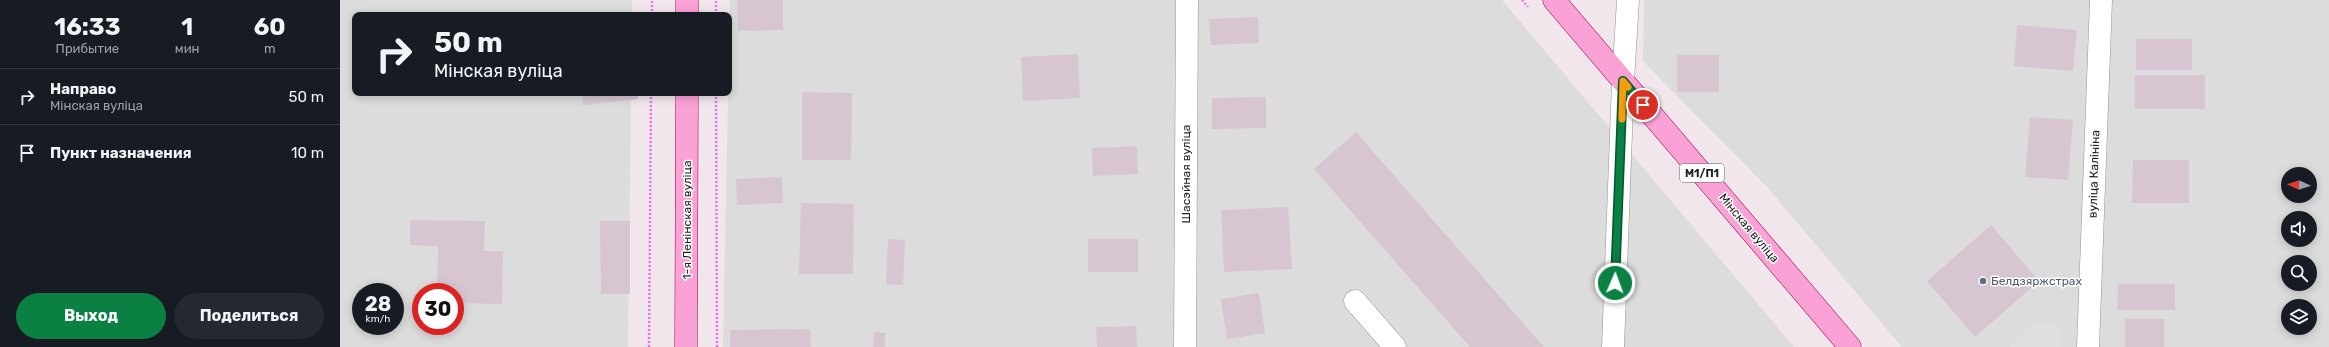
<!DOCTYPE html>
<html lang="ru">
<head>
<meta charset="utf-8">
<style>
	body { margin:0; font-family:Rubik,sans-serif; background:#242831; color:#f1f3f6; height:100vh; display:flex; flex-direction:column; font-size:15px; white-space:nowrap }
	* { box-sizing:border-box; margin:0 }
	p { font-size:13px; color:#9ea1a6 }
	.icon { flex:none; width:22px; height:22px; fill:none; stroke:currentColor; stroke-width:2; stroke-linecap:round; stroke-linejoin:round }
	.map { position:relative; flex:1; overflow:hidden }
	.drawer { display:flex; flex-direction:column; background:#171b24; width:340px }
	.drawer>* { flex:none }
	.top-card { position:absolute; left:12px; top:12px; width:380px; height:84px; border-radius:8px; box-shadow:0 2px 10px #0003; background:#171b24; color:#f1f3f6; overflow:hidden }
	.needle { width:26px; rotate:273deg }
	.tools { position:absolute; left:1941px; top:167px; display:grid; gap:8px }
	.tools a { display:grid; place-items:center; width:36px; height:36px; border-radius:50%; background:#171b24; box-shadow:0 2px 10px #0003; font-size:20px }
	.speed { position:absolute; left:12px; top:283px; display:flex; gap:8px; font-size:20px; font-weight:700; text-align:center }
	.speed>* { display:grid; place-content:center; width:52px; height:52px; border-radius:50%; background:#171b24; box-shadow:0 2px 10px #0003; line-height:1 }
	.speed small { font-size:10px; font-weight:400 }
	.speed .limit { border:6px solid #d22; background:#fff; color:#111 }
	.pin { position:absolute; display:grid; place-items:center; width:34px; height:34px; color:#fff; margin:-17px; border:2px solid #fff; border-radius:50%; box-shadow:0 1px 4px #0007 }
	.me { position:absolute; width:44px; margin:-22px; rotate:2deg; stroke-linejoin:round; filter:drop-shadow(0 0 3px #0008) }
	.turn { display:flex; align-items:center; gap:14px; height:84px; padding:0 16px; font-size:18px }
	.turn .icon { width:52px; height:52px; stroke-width:2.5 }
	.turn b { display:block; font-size:28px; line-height:34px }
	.eta { display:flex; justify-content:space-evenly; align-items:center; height:68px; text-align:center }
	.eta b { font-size:24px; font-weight:700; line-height:28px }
	.button { display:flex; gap:8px; margin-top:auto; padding:8px 16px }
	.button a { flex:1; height:46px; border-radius:24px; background:#0b8043; color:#fff; font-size:16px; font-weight:700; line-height:46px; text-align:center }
	.button a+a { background:#242831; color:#f1f3f6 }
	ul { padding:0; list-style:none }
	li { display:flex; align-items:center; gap:12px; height:56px; padding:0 16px; border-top:1px solid #363941 }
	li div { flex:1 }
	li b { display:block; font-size:15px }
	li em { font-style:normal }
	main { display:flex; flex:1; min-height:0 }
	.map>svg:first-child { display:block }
	.residential { fill:#dddcdd; fill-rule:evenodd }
	.parking { fill:#dfdfdf }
	.building { fill:#d7c6d2 }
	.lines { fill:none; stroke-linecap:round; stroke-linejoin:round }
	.minor-casing { stroke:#939393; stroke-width:23 }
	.major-casing { stroke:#98034b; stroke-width:23 }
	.path { stroke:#f06ff7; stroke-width:2.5; stroke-dasharray:2 2; stroke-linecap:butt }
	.minor { stroke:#fff; stroke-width:22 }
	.major { stroke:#faa1d5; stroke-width:22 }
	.route-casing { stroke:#07532c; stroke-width:10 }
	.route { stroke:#0b8043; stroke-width:7 }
	.slow { stroke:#f59e0b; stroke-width:7 }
	.service-dot { fill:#5c6f8a; stroke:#fff; stroke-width:1.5 }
	.labels { text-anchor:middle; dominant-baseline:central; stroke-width:3; stroke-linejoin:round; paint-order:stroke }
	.shield { fill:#fff; stroke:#626262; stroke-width:1 }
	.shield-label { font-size:11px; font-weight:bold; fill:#1f1f1f }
	.street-label { font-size:12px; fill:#1f1f1f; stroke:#fff }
	.service-label { font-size:12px; fill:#4e5e75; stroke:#fff; text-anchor:start }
</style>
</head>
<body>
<main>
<section class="drawer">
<div class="eta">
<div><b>16:33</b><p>Прибытие</p></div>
<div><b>1</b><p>мин</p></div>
<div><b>60</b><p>m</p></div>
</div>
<ul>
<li><svg class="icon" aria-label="right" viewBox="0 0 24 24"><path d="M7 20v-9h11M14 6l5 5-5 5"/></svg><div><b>Направо</b><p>Мінская вуліца</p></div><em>50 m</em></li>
<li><svg class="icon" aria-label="arrive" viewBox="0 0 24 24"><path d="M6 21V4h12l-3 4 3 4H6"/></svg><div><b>Пункт назначения</b></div><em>10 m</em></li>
</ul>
<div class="button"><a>Выход</a><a>Поделиться</a></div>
</section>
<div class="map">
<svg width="1989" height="347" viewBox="0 0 1989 347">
	<rect width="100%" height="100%" fill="#f0e6eb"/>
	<g class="residential">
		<path d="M0,0h292v15h-277v78h276l-3,254h-288zM21,292h34v34h-34zM81,292h34v34h-34z"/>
		<path d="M390,0h772l292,347h-1071z"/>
		<path d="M1304,0h685v347h-427l-134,-159 -125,-127zM1948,174h22v22h-22zM1948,218h22v22h-22zM1948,262h22v22h-22zM1948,306h22v22h-22z"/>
	</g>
	<path class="parking" d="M1694,323l26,1v23h-51z"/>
	<g class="building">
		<path d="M397,0h46v30l-45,1z"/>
		<path d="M918,17l1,26 -48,2 -2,-26z"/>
		<path d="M1677,25l60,5 -4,41 -59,-5z"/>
		<rect x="1796" y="39" width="56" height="31"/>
		<path d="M738,54l2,44 -57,3 -2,-44z"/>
		<rect x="1337" y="55" width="42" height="37"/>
		<rect x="1795" y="75" width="70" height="34"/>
		<path d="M462,92l50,1 -1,67h-49z"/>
		<path d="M242,93h56v6l-55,6z"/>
		<path d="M926,97v31l-54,1v-31z"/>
		<path d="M1690,117l43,3 -5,60 -43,-3z"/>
		<path d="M1016,132l188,215h-74l-156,-178z"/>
		<path d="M797,146l1,28 -45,2 -1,-28z"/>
		<path d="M1793,160h56v43h-57z"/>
		<path d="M442,177l1,26 -46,2 -1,-26z"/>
		<path d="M461,203l53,1 -1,70h-54z"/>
		<path d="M948,207l4,62 -68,3 -3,-62z"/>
		<path d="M70,220l75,1 -1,30h19l-1,53 -47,-1v-11h-18l1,-46 -28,-1z"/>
		<path d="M260,221h30v73h-29z"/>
		<path d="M1651,225l48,56 -64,56 -48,-56z"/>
		<path d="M548,239l17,1 -2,45 -17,-1z"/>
		<rect x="748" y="239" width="50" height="33"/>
		<path d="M1778,284h57v26h-58z"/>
		<path d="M919,293l6,40 -38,6 -6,-40z"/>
		<rect x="1785" y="319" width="39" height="28"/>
		<path d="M796,326l1,21h-40l-1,-20z"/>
		<path d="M470,329l1,18h-81v-17z"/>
		<path d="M534,332l11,1v14h-12z"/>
	</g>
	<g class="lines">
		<g class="minor-casing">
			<g id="minor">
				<path d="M1015,301l40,46"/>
				<path d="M845,347l2,-347"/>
				<path d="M1273,347l10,-266 5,-81"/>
				<path d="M1748,347l13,-347"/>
			</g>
		</g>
		<g class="major-casing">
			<g id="major">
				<path d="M1214,0l296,347"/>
				<path d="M347,15v-15"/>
				<path d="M346,347l1,-254"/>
			</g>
		</g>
		<g class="path">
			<path d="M1182,0l6,7"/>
			<path d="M312,15v-15"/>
			<path d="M376,15v-15"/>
			<path d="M376,93l1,254"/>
			<path d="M309,347l2,-254"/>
		</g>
		<use href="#minor" class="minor"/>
		<use href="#major" class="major"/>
	</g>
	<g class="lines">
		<g class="route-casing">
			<path id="route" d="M1275,283l8,-202 20,24"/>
		</g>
		<use href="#route" class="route"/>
		<path class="slow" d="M1282,119l1,-38 5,6"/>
	</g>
	<circle class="service-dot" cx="1643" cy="281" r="4"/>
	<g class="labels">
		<rect class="shield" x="1340" y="164" width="44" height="18" rx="3"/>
		<g class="shield-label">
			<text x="1362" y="173">М1/П1</text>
		</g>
		<g class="street-label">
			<text transform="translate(846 174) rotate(-90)">Шасэйная вуліца</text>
			<text transform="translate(1754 174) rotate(-88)">вуліца Калініна</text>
			<text transform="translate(347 220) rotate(-90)">1-я Ленінская вуліца</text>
			<text transform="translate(1409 228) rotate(50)">Мінская вуліца</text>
		</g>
		<g class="service-label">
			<text x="1651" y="281">Белдзяржстрах</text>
		</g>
	</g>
</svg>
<div class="tools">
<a><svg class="needle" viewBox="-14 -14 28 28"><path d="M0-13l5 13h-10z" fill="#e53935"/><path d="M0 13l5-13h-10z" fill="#9ea1a6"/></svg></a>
<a><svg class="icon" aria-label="sound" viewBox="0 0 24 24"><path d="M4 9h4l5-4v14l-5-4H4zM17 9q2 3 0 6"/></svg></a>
<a><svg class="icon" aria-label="search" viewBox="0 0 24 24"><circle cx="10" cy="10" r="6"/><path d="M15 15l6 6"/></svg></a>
<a><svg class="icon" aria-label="layers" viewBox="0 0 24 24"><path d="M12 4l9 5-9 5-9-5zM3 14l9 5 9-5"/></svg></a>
</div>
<div class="speed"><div>28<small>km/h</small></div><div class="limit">30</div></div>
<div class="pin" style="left:1303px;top:105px;background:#d93025"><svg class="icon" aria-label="arrive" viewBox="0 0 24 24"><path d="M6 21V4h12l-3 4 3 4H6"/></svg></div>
<svg class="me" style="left:1275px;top:283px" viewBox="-20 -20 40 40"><circle r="17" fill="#0b8043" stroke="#fff" stroke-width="3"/><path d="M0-11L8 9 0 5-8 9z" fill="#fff"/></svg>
<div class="top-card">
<div class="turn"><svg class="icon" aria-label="right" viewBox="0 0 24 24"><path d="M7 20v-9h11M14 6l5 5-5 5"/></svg><div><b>50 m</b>Мінская вуліца</div></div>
</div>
</div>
</main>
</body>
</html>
